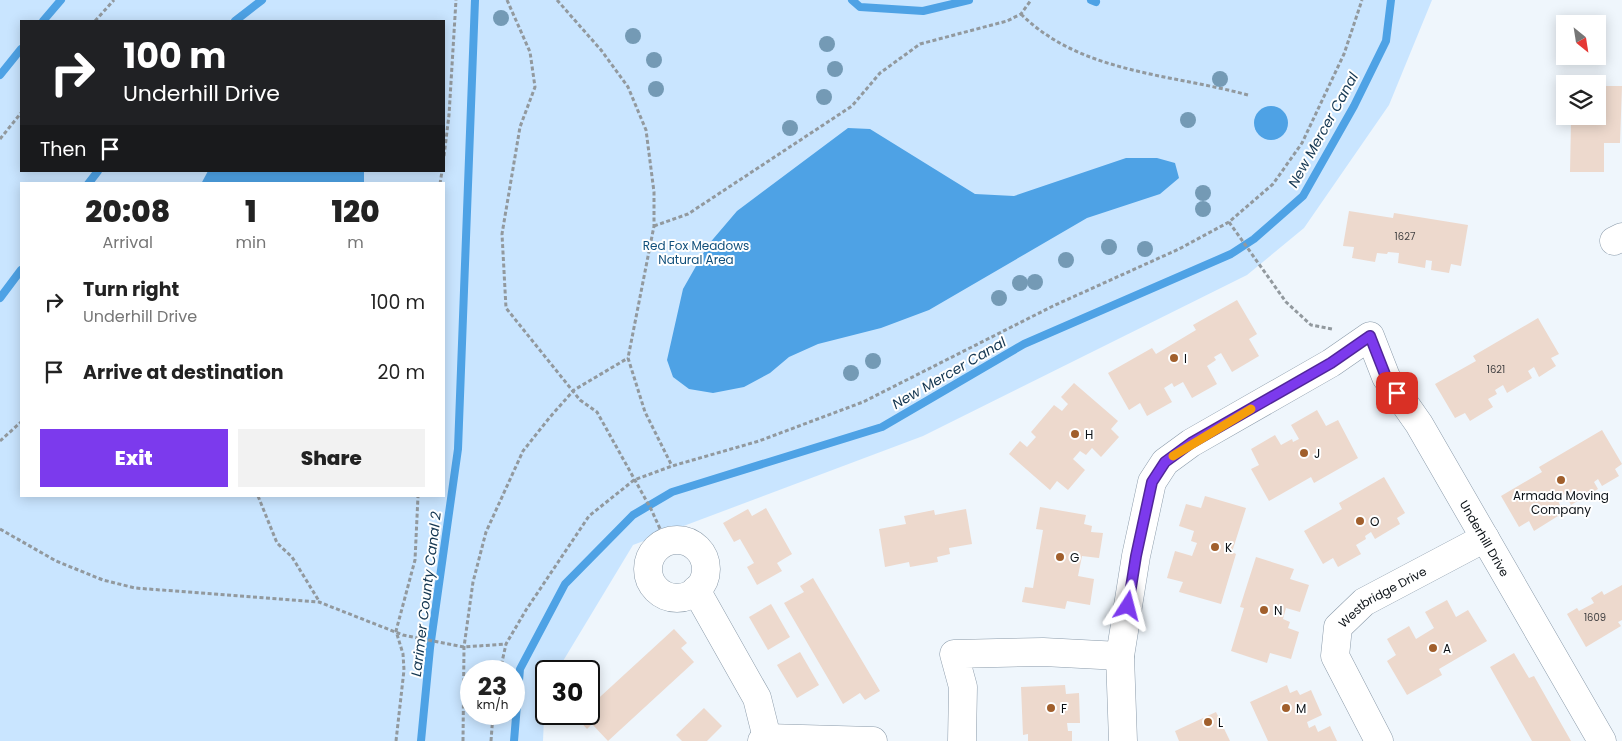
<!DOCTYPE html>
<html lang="en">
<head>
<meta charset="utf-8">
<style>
	body { margin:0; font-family:Poppins,sans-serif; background:#f2f2f2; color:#222; height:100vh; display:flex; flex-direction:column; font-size:19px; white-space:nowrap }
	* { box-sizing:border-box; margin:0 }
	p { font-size:16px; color:#767676 }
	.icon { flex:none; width:28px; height:28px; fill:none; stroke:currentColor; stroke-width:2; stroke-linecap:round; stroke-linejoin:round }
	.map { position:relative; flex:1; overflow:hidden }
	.details { position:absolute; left:20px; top:182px; width:425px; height:315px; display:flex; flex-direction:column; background:#fff; border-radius:0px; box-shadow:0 2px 12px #0003 }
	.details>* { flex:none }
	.banner { position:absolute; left:20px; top:20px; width:425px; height:152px; border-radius:0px; box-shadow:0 2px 12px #0003; background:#202124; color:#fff; overflow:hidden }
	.needle { width:32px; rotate:150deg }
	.buttons { position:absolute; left:1556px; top:15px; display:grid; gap:10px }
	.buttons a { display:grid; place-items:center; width:50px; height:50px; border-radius:0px; background:#fff; box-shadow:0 2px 12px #0003; font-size:25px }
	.speed { position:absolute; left:460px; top:660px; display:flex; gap:10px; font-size:25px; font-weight:700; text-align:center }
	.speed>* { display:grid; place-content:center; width:65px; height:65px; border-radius:50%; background:#fff; box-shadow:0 2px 12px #0003; line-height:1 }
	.speed small { font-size:12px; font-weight:400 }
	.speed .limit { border:2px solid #111; border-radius:8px; background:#fff; color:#111 }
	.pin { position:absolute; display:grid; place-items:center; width:42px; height:42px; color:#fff; margin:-21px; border-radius:10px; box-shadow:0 2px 8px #0006 }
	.me { position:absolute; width:55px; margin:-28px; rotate:9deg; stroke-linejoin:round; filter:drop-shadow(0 0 4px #0008) }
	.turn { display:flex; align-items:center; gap:18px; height:105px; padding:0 20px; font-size:22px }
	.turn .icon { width:65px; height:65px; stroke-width:2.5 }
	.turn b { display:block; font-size:35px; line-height:42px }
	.then { display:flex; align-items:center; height:48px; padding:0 20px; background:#0003; gap:10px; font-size:19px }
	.eta { display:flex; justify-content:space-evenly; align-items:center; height:85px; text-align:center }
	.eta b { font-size:30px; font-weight:800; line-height:35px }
	.action { display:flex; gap:10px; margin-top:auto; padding:10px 20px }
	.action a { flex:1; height:58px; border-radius:0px; background:#7c3aed; color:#fff; font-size:20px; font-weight:800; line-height:58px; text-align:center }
	.action a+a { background:#f2f2f2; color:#222 }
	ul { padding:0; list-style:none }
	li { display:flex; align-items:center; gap:15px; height:70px; padding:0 20px }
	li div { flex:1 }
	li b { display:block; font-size:19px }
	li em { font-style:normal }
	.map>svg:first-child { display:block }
	.green { fill:#c9e5ff; fill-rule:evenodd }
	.water { fill:#4ea2e5 }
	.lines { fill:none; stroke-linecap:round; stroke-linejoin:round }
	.stream { stroke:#4ea2e5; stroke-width:8 }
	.building { fill:#edd9cd }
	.minor-casing { stroke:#8b9baa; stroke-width:29 }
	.path { stroke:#92999e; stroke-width:3; stroke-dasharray:4 2.5; stroke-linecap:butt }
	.minor { stroke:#fff; stroke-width:28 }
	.tree { fill:#749ab5 }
	.route-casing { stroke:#51269a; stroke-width:12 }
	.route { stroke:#7c3aed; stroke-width:9 }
	.slow { stroke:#f59e0b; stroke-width:9 }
	.poi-dot { fill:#a15f2c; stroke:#fff; stroke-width:2 }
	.labels { text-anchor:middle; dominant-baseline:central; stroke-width:4; stroke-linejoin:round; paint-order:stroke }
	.number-label { font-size:10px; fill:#444344 }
	.park-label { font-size:12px; fill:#104f7b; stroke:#fff }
	.poi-label { font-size:12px; fill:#0b1116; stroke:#fff; text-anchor:start }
	.street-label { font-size:12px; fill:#0b1116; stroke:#fff }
	.water-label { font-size:14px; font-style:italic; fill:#143752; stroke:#fff }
</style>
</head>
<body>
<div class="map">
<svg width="1622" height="741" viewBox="0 0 1622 741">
	<rect width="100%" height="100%" fill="#eff6fc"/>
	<path class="green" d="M0,0h1432l-43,105 -85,123 -57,47 -324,161 -290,109 -76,126h-11l-3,70h-543zM21,21h423v150h-423zM21,184h423v312h-423zM471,671h43v43h-43z"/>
	<g class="water">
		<circle cx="1271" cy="123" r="17"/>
		<path d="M848,128l22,1 105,65 39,2 112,-38h31l18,5 4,15 -19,16 -73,24 -158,92 -48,18 -63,16 -29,13 -19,16 -26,14 -31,6 -24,-4 -16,-12 -6,-17 16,-71 25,-44 29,-34z"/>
		<path d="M208,171h156v13h-163z"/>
	</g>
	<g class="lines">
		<g class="stream">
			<path d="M852,0l8,7 63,4 46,-11"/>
			<path d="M1091,0l5,2"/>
			<path d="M43,21l18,-21"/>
			<path d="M235,21l27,-21"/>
			<path d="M0,75l21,-26"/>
			<path d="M88,184l10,-13"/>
			<path d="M0,298l21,-28"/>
			<path d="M421,741l9,-93 28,-199 17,-449"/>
			<path d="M514,741l6,-72 45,-85 68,-69 39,-23 210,-65 142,-83 207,-90 23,-15 49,-43 51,-90 32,-65 5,-41"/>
		</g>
	</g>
	<g class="building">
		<path d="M1598,86h24l-2,57h-16v29h-34l1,-50h5v-6h22z"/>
		<path d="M1349,211l44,7 1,-5 74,12 -7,41 -10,-2 -2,9 -18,-3 1,-9 -6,-1 -1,8 -27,-5 1,-10 -11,-1 -1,2 -10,-1 -2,9 -23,-4 2,-11 -11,-1z"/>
		<path d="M1237,300l20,34 -8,5 10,17 -27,16 -11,-19 -7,4 2,3 -9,6 10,18 -25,14 -9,-16 -9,5 -2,-4 -8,5 8,14 -25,14 -7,-13 -11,7 -21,-37 44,-25 4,6 40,-24 -3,-5z"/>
		<path d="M1538,318l21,36 -8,4 5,8 -17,11 -5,-10 -6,4 4,7 -25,15 -4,-8 -8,5 2,4 -9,5 5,8 -23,14 -5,-8 -10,5 -20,-34 41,-23 -3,-5z"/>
		<path d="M1074,383l44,38 -7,8 8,8 -18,20 -9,-9 -6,7 -6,-4 -7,8 12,11 -17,20 -11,-9 -7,9 -41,-36 11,-13 7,6 9,-10 -5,-5 23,-27 8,6 6,-7 -7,-7z"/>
		<path d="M1317,410l9,16 12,-6 20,38 -44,25 -3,-6 -42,24 -18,-32 8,-4 -8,-16 24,-14 6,10 11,-6 1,3 6,-3 -8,-14z"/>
		<path d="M1602,430l20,34 -7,5 4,7 -17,10 -4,-7 -4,3 4,7 -27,16 -6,-11 -8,5 3,6 -6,4 4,7 -24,15 -5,-10 -10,6 -18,-31 41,-24 -3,-5z"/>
		<path d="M1384,477l21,36 -8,5 3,6 -25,15 -4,-7 -6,4 1,3 -10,6 5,9 -23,13 -5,-9 -10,6 -19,-33 38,-22 -3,-6z"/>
		<path d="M1205,496l41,12 -14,44 4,2 -15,50 -42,-12 4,-10 -16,-4 8,-27 17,5 5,-13 -6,-2 3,-10 -15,-5 7,-22 15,4z"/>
		<path d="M1040,507l46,8 -2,9 8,2 -1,6 12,1 -4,25 -17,-2 -4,20 16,3 -4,26 -23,-4 -2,8 -43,-7 3,-15 8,1 10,-58 -7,-1z"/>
		<path d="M766,508l26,46 -15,9 5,8 -25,14 -10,-18 7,-4 -14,-24 -6,3 -11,-19 25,-14 4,7z"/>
		<path d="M966,509l6,35 -23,4 1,6 -13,3 1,5 -28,5 -1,-5 -24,5 -6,-38 27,-5 -2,-8 30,-6 1,5z"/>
		<path d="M1256,557l38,12 -4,10 19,6 -9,27 -14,-4 -3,11 7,3 -2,6 11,4 -8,27 -21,-6 -3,10 -36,-12 13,-43 -4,-1z"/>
		<path d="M813,578l67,113 -15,9 -5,-7 -17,11 -59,-101 20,-11 -4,-6z"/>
		<path d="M1622,585v35l-4,2 3,4 -35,21 -19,-33 10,-6 2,3 15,-8 -3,-5 11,-7 2,4z"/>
		<path d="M1447,600l9,17 12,-7 19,31 -48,28 3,6 -35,20 -20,-34 9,-6 -9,-16 22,-13 7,13 18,-11 -9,-16z"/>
		<path d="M771,604l19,33 -22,13 -19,-33z"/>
		<path d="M674,629l13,14 -6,5 13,14 -86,79 -16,-17 -5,5 -10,-11 4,-4h8v-7z"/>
		<path d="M800,652l19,33 -22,13 -20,-33z"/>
		<path d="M1514,653l15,25 5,-2 37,65h-39l-42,-74z"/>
		<path d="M1065,685l1,9 13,-1 1,30h-13l1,8h4v10h-44v-7l-5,1 -2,-48z"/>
		<path d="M1287,685l3,8 7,-3 3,5 11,-5 11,25 -15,7 2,6 6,-3 3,7 12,-6 7,15h-69l-18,-39z"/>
		<path d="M704,708l18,18 -15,15h-25l-6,-6z"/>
		<path d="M1216,712l14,29h-51l-4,-10z"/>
	</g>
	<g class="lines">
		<g class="minor-casing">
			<g id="minor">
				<path d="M1614,241l8,-4"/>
				<circle cx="677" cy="569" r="29"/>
				<path d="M696,590l61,108 10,40"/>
				<path d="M762,741l5,-3 106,3"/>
				<path d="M962,741l1,-54 -9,-33 89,-2 77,4"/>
				<path id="s1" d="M1123,741l-3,-85 16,-100 16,-74 13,-20 26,-19 140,-80 39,-27 16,41 33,47 183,317"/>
				<path id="s2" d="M1379,741l-44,-85 3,-29 26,-25 121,-64"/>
			</g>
		</g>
		<g class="path">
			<path d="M507,0l23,52 5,35 -15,40 -18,107 4,74 74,92 17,12 54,97 15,33"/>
			<path d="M557,0l44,50 27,37 18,43 8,62v34l-26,132 17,54 27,54"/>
			<path d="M1021,14c59,59 150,60 227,81"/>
			<path d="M95,21l19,-21"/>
			<path d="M0,139l21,-26"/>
			<path d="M444,156l5,-41 7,-115"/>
			<path d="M440,184l2,-13"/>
			<path d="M1229,222l57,80 25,23 21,4"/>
			<path d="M654,226l34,-12 164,-108 28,-33 40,-29 87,-23 14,-7 10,-14"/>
			<path d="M0,441l21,-19"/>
			<path d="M258,496l19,47 15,14 27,44"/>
			<path d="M0,529l56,32 47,19 32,8 184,14 84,33 61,12 42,-3"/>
			<path d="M500,671l6,-27 20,-34 63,-94 45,-36 38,-14 87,-25 104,-39 190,-96 126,-57 50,-27 44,-38 29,-41 42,-89 18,-54"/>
			<path d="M396,741l8,-71 -1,-16 -7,-23 19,-71 3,-64"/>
			<path d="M463,741l1,-94 9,-65 13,-50 37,-81 27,-34 24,-27 54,-32"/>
			<path d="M491,741l2,-27"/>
		</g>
		<use href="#minor" class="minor"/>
	</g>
	<g class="tree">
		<circle cx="501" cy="18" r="8"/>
		<circle cx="633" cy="36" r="8"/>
		<circle cx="827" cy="44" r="8"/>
		<circle cx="654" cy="60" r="8"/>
		<circle cx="835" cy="69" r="8"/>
		<circle cx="1220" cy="79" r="8"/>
		<circle cx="656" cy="89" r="8"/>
		<circle cx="824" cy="97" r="8"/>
		<circle cx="1188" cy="120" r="8"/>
		<circle cx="790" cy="128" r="8"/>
		<circle cx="1203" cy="193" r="8"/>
		<circle cx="1203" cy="209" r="8"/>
		<circle cx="1109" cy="247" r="8"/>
		<circle cx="1145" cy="249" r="8"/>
		<circle cx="1066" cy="260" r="8"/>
		<circle cx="1035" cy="282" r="8"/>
		<circle cx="1020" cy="283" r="8"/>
		<circle cx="999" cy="298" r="8"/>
		<circle cx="873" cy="361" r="8"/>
		<circle cx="851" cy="373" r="8"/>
	</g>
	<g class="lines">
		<g class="route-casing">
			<path id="route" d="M1128,606l8,-50 16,-74 13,-20 26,-19 140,-80 39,-27 16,41 11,16"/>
		</g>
		<use href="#route" class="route"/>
		<path class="slow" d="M1173,456l78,-47"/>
	</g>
	<g class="poi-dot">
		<circle cx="1174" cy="358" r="5"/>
		<circle cx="1075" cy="434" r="5"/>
		<circle cx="1304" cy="453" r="5"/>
		<circle cx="1561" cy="480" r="5"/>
		<circle cx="1360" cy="521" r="5"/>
		<circle cx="1215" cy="547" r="5"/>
		<circle cx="1060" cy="557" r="5"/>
		<circle cx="1264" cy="610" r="5"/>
		<circle cx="1433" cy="648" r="5"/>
		<circle cx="1051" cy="708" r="5"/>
		<circle cx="1286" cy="708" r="5"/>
		<circle cx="1208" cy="722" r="5"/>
	</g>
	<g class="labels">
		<g class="number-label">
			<text x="1405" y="236">1627</text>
			<text x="1496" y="369">1621</text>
			<text x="1595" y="617">1609</text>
		</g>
		<g class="park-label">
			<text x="696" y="245">Red Fox Meadows<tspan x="696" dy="14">Natural Area</tspan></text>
		</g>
		<g class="poi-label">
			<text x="1184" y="358">I</text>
			<text x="1085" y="434">H</text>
			<text x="1314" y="453">J</text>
			<text x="1561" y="495" text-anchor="middle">Armada Moving<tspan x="1561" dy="14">Company</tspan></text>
			<text x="1370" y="521">O</text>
			<text x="1225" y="547">K</text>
			<text x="1070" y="557">G</text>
			<text x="1274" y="610">N</text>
			<text x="1443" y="648">A</text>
			<text x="1061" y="708">F</text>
			<text x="1296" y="708">M</text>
			<text x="1218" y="722">L</text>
		</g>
		<g class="street-label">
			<text stroke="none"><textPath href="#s1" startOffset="760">Underhill Drive</textPath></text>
			<text stroke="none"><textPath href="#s2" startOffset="179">Westbridge Drive</textPath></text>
		</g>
		<g class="water-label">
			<text transform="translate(1323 130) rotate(-61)">New Mercer Canal</text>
			<text transform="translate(949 373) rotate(-30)">New Mercer Canal</text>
			<text transform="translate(426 594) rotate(-83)">Larimer County Canal 2</text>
		</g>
	</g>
</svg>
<div class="buttons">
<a><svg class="needle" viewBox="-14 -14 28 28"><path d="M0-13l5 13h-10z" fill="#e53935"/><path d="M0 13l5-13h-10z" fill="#767676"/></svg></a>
<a><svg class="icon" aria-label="layers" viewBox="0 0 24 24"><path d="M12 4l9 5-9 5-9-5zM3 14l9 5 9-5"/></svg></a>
</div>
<div class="speed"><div>23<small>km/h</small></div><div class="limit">30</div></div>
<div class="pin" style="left:1397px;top:393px;background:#d93025"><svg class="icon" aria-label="arrive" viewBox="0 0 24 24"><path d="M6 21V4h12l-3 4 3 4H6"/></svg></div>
<svg class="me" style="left:1128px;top:606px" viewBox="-20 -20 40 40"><path d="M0-17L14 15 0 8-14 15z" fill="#7c3aed" stroke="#fff" stroke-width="4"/></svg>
<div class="banner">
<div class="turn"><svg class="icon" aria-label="right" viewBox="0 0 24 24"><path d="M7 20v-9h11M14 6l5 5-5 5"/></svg><div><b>100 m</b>Underhill Drive</div></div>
<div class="then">Then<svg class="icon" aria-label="arrive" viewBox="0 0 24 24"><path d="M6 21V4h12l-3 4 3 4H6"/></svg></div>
</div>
<section class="details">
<div class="eta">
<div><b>20:08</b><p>Arrival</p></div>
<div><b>1</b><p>min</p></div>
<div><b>120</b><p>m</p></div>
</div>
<ul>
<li><svg class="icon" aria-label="right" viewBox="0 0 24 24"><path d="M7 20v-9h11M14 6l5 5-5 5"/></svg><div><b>Turn right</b><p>Underhill Drive</p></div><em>100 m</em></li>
<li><svg class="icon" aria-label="arrive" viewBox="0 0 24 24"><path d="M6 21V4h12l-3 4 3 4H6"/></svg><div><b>Arrive at destination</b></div><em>20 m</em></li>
</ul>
<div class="action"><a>Exit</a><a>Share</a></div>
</section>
</div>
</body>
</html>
